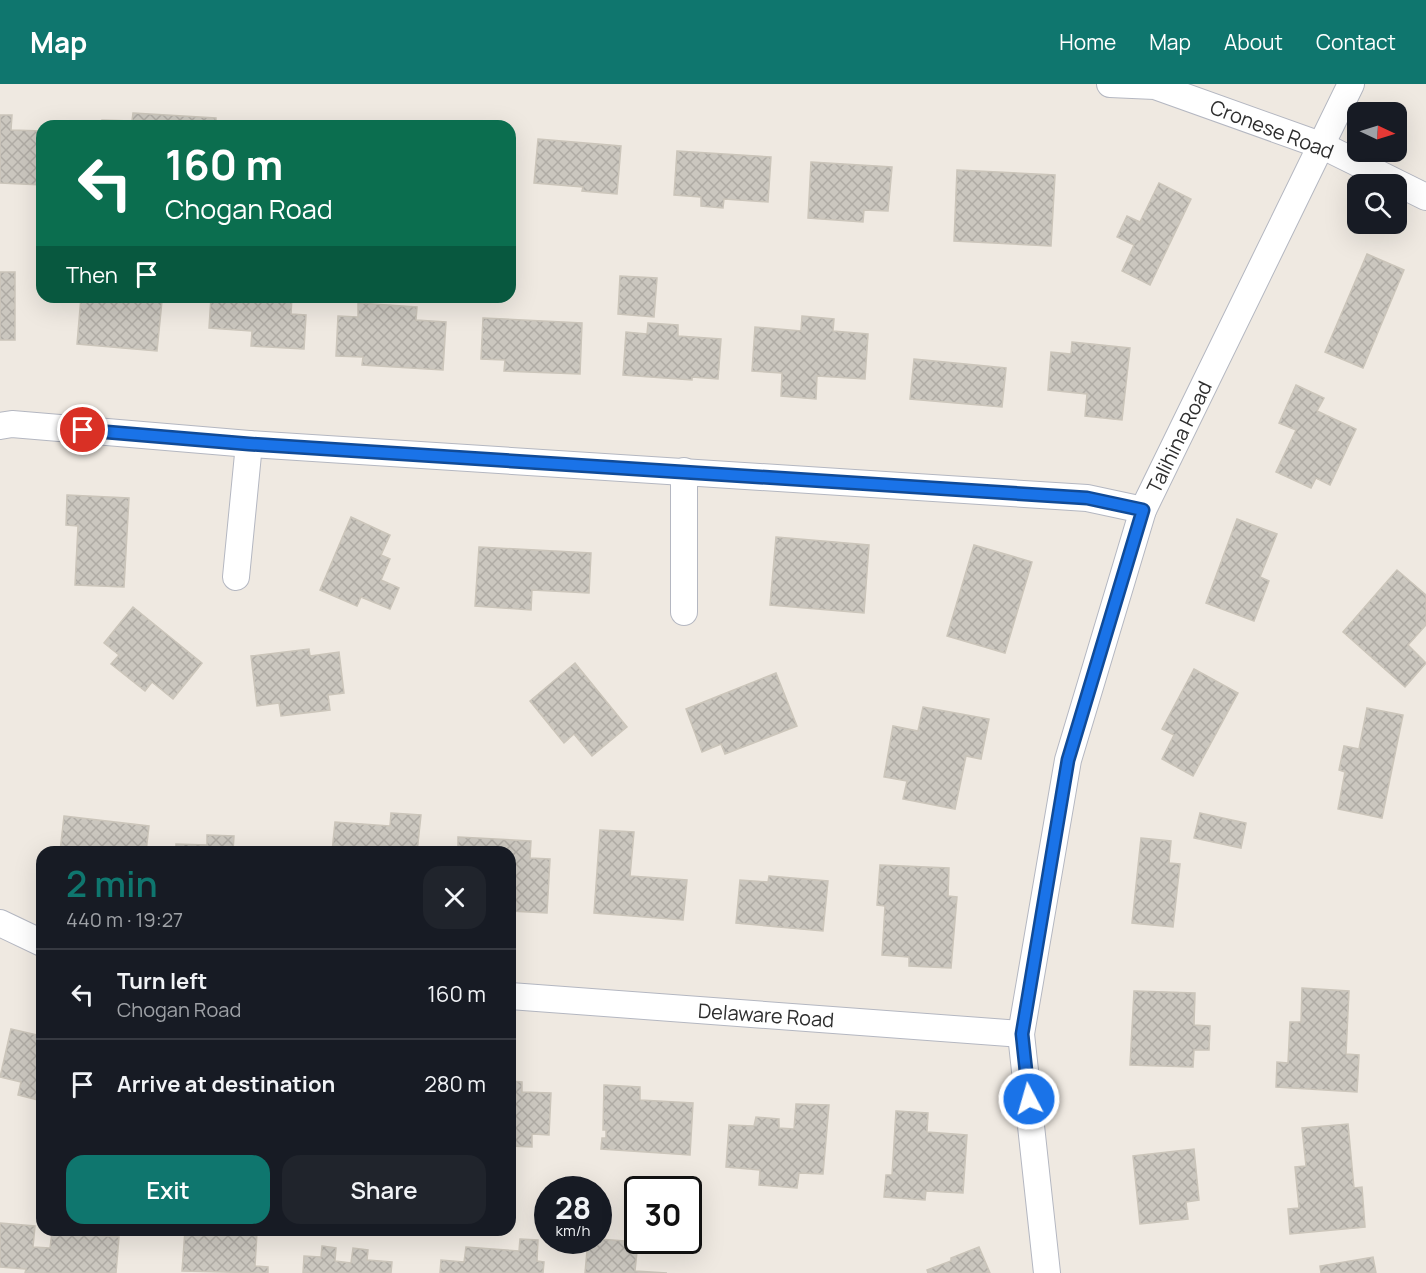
<!DOCTYPE html>
<html lang="en">
<head>
<meta charset="utf-8">
<style>
	body { margin:0; font-family:Manrope,sans-serif; background:#20242c; color:#f1f3f6; height:100vh; display:flex; flex-direction:column; font-size:22px; white-space:nowrap }
	* { box-sizing:border-box; margin:0 }
	p { font-size:20px; color:#9ea1a6 }
	.icon { flex:none; width:33px; height:33px; fill:none; stroke:currentColor; stroke-width:2; stroke-linecap:round; stroke-linejoin:round }
	.map { position:relative; flex:1; overflow:hidden }
	.drawer { position:absolute; left:36px; top:762px; width:480px; height:390px; display:flex; flex-direction:column; background:#171b24; border-radius:18px; box-shadow:0 6px 24px #0002 }
	.drawer>* { flex:none }
	.banner { position:absolute; left:36px; top:36px; width:480px; height:183px; border-radius:18px; box-shadow:0 6px 24px #0002; background:#0b6e4f; color:#fff; overflow:hidden }
	.needle { width:39px; rotate:94deg }
	.controls { position:absolute; left:1347px; top:18px; display:grid; gap:12px }
	.controls a { display:grid; place-items:center; width:60px; height:60px; border-radius:12px; background:#171b24; box-shadow:0 6px 24px #0002; font-size:30px }
	.speed { position:absolute; left:534px; top:1092px; display:flex; gap:12px; font-size:30px; font-weight:700; text-align:center }
	.speed>* { display:grid; place-content:center; width:78px; height:78px; border-radius:50%; background:#171b24; box-shadow:0 6px 24px #0002; line-height:1 }
	.speed small { font-size:15px; font-weight:400 }
	.speed .limit { border:3px solid #111; border-radius:9px; background:#fff; color:#111 }
	.pin { position:absolute; display:grid; place-items:center; width:51px; height:51px; color:#fff; margin:-26px; border:3px solid #fff; border-radius:50%; box-shadow:0 2px 6px #0007 }
	.me { position:absolute; width:66px; margin:-33px; rotate:354deg; stroke-linejoin:round; filter:drop-shadow(0 0 4px #0008) }
	.turn { display:flex; align-items:center; gap:21px; height:126px; padding:0 30px; font-size:27px }
	.turn .icon { width:78px; height:78px; stroke-width:2.5 }
	.turn b { display:block; font-size:42px; line-height:51px }
	.then { display:flex; align-items:center; height:57px; padding:0 30px; background:#0003; gap:12px; font-size:22px }
	.round { display:grid; place-items:center; flex:none; width:63px; height:63px; border-radius:18px; background:#20242c }
	.overview { display:flex; align-items:center; justify-content:space-between; height:102px; padding:0 30px }
	h1 { font-size:36px; font-weight:600; line-height:45px; color:#0f766e }
	.primary-button { display:flex; gap:12px; margin-top:auto; padding:12px 30px }
	.primary-button a { flex:1; height:69px; border-radius:18px; background:#0f766e; color:#fff; font-size:24px; font-weight:600; line-height:69px; text-align:center }
	.primary-button a+a { background:#20242c; color:#f1f3f6 }
	ul { padding:0; list-style:none }
	li { display:flex; align-items:center; gap:18px; height:90px; padding:0 30px; border-top:2px solid #363941 }
	li div { flex:1 }
	li b { display:block; font-size:22px }
	li em { font-style:normal }
	header { display:flex; align-items:center; gap:36px; box-sizing:border-box; height:84px; padding:0 30px; background:#0f766e; color:#fff }
	header strong { font-size:28px }
	nav { display:flex; gap:33px; margin-inline-start:auto; font-size:21px }
	.map>svg:first-child { display:block }
	.building { fill:url(#building-cross-hatch); stroke:#cbc5ba; stroke-width:1.5 }
	.lines { fill:none; stroke-linecap:round; stroke-linejoin:round }
	.minor-casing { stroke:#b4b7c1; stroke-width:28 }
	.minor { stroke:#fff; stroke-width:26 }
	.route-casing { stroke:#114b97; stroke-width:15 }
	.route { stroke:#1a73e8; stroke-width:10 }
	.labels { text-anchor:middle; dominant-baseline:central; stroke-width:4.5; stroke-linejoin:round; paint-order:stroke }
	.street-label { font-size:20px; fill:#2e2e2e; stroke:#fff }
</style>
</head>
<body>
<header>
<strong>Map</strong>
<nav><a>Home</a><a>Map</a><a>About</a><a>Contact</a></nav>
</header>
<div class="map">
<svg width="1426" height="1189" viewBox="0 0 1426 1189">
	<defs>
		<pattern id="building-cross-hatch" width="8" height="8" patternUnits="userSpaceOnUse" patternTransform="scale(1.5)"><rect width="8" height="8" fill="#cbc7bf"/><path d="M0 0l8 8M0 8l8-8" fill="none" stroke="#afaba4"/></pattern>
	</defs>
	<rect width="100%" height="100%" fill="#efe9e1"/>
	<g class="building">
		<path d="M133,29l83,5v8h-114v-6l30,1z"/>
		<path d="M0,31h12l-1,15 31,1v54l-42,-2z"/>
		<path d="M538,55l83,7 -4,48 -35,-3 1,-4 -49,-4z"/>
		<path d="M677,67l94,6 -3,45 -44,-3 -1,9 -22,-2v-9l-27,-2z"/>
		<path d="M811,78l81,5 -4,44 -24,-1 -1,12 -55,-4z"/>
		<path d="M957,86l98,5 -4,71 -97,-5z"/>
		<path d="M1159,99l32,16 -41,86 -28,-14 12,-26 -17,-8 10,-21 13,6z"/>
		<path d="M1367,170l37,16 -41,98 -38,-16z"/>
		<rect x="0" y="188" width="15" height="68"/>
		<path d="M620,192l37,2 -3,39 -36,-3z"/>
		<path d="M81,213l81,4 -5,50 -80,-7z"/>
		<path d="M211,213h81l-1,17 15,1 -2,34 -53,-3 1,-15 -43,-3z"/>
		<path d="M358,219l59,4 -1,13 30,2 -3,48 -81,-5 1,-8 -27,-1 2,-40 20,1z"/>
		<path d="M802,232l32,3 -1,12 35,3 -3,45 -48,-3 -1,23 -35,-3 1,-23 -30,-2 3,-44 46,4z"/>
		<path d="M483,234l99,5 -2,51 -76,-3 1,-11 -24,-1z"/>
		<path d="M648,239l30,2v11l43,3 -3,40 -26,-2v3l-69,-5 3,-43 21,2z"/>
		<path d="M1072,258l58,6 -8,72 -37,-4 2,-22 -39,-4 3,-38 20,2z"/>
		<path d="M914,275l92,9 -4,39 -92,-8z"/>
		<path d="M1296,301l28,13 -7,13 39,18 -26,56 -14,-7 -5,10 -35,-16 20,-42 -17,-7z"/>
		<path d="M67,411l62,3 -5,89 -49,-2 3,-59 -12,-1z"/>
		<path d="M351,433l39,18 -9,20 9,4 -9,21 18,8 -9,21 -29,-12 -4,9 -37,-16z"/>
		<path d="M1237,435l40,15 -17,43 9,4 -15,40 -48,-18z"/>
		<path d="M776,453l93,8 -5,68 -94,-8z"/>
		<path d="M974,461l58,17 -27,91 -58,-17z"/>
		<path d="M479,463l112,6 -2,40 -57,-3 -1,20 -56,-4z"/>
		<path d="M1397,486l29,25v30l-18,20 18,18 -21,24 -62,-55z"/>
		<path d="M133,523l69,56 -29,36 -21,-17 -7,9 -34,-27 8,-9 -15,-12z"/>
		<path d="M309,565l1,7 29,-4 5,41 -16,2 2,15 -49,6 -2,-13 -22,3 -6,-50z"/>
		<path d="M575,579l52,64 -35,29 -18,-22 -10,9 -34,-42z"/>
		<path d="M1194,585l44,24 -45,83 -31,-17 12,-24 -12,-6z"/>
		<path d="M776,589l21,53 -72,28 -4,-10 -19,8 -16,-43z"/>
		<path d="M923,623l66,12 -8,40 -15,-3 -11,53 -52,-10 4,-18 -23,-4 9,-51 25,5z"/>
		<path d="M1367,624l36,7 -21,103 -44,-9 7,-37 -6,-2 5,-24 15,3z"/>
		<path d="M391,729l30,2 -4,37h-85l3,-30 55,4z"/>
		<path d="M1200,729l46,10 -5,25 -47,-10z"/>
		<path d="M64,732l85,10 -3,26h-86z"/>
		<path d="M600,746l34,2 -4,44 57,4 -4,40 -89,-7z"/>
		<path d="M207,751l27,1 -1,15 21,1h-78v-8l31,1z"/>
		<path d="M458,753l73,4 -1,17 20,1 -3,54 -37,-2v-59h-52z"/>
		<path d="M1141,754l30,3 -2,22 11,1 -7,63 -41,-4z"/>
		<path d="M880,781l69,3 -1,28 9,1 -6,71 -42,-2v-9l-27,-2 3,-49 -8,-1z"/>
		<path d="M769,792l59,5 -5,50 -87,-8 4,-43 28,2z"/>
		<path d="M1302,904l47,3 -3,63 13,1 -2,37 -81,-5 1,-25 11,1 2,-41h11z"/>
		<path d="M1134,907l61,2 -1,32 16,1 -1,24h-15l-1,17 -63,-2z"/>
		<path d="M11,945l31,7v65l-24,-6 3,-13 -21,-5z"/>
		<path d="M510,997l12,1v10l29,1 -2,42 -17,-1v13l-22,-1z"/>
		<path d="M604,1001l36,2v13l53,3 -3,52 -89,-6 1,-11h4v-8h-3z"/>
		<path d="M796,1020l33,1 -6,69 -24,-1 -2,15 -38,-3 1,-15 -34,-3 3,-42 25,1 2,-9 23,2v9l15,1z"/>
		<path d="M896,1027l32,2 -1,19 40,3 -4,58 -37,-2 -1,9 -41,-3 2,-22h6z"/>
		<path d="M1348,1040l6,64 8,-1 3,40 -75,7 -2,-25 11,-1 -4,-41 11,-1 -4,-38z"/>
		<path d="M1194,1065l5,51 -13,2 2,17 -48,5 -7,-68z"/>
		<path d="M0,1139l35,3 -2,21 17,1 2,-16 67,5 -3,36h-91l1,-4 -26,-2z"/>
		<path d="M185,1146l72,2 -2,34 13,1v6l-86,-2z"/>
		<path d="M520,1155l18,1 -1,21 7,1 -1,11h-103l1,-13 23,2 2,-15 53,4z"/>
		<path d="M598,1155l40,3 -3,29 32,2h-82l3,-33z"/>
		<path d="M322,1162l14,2 -1,13 16,2 2,-15 15,2 -1,10 25,2 -1,11h-88l1,-17 17,1z"/>
		<path d="M979,1163l11,26h-62l-1,-3 24,-9v-3z"/>
		<path d="M1373,1173l3,16h-55l-1,-7z"/>
	</g>
	<g class="lines">
		<g class="minor-casing">
			<g id="minor">
				<path d="M1110,0l45,2 168,60 103,51"/>
				<path d="M0,342l12,-2 237,20 838,54 56,12"/>
				<path d="M684,387v141"/>
				<path d="M236,493l13,-133"/>
				<path d="M0,839l42,20"/>
				<path d="M510,912l511,38"/>
				<path d="M1047,1189l-26,-239 47,-274 75,-250 208,-426"/>
			</g>
		</g>
		<use href="#minor" class="minor"/>
	</g>
	<g class="lines">
		<g class="route-casing">
			<path id="route" d="M83,346l166,14 838,54 56,12 -75,250 -46,274 7,65"/>
		</g>
		<use href="#route" class="route"/>
	</g>
	<g class="labels">
		<g class="street-label">
			<text transform="translate(1272 45) rotate(21)">Cronese Road</text>
			<text transform="translate(1179 353) rotate(-64)">Talihina Road</text>
			<text transform="translate(766 931) rotate(4)">Delaware Road</text>
		</g>
	</g>
</svg>
<div class="controls">
<a><svg class="needle" viewBox="-14 -14 28 28"><path d="M0-13l5 13h-10z" fill="#e53935"/><path d="M0 13l5-13h-10z" fill="#9ea1a6"/></svg></a>
<a><svg class="icon" aria-label="search" viewBox="0 0 24 24"><circle cx="10" cy="10" r="6"/><path d="M15 15l6 6"/></svg></a>
</div>
<div class="speed"><div>28<small>km/h</small></div><div class="limit">30</div></div>
<div class="pin" style="left:83px;top:346px;background:#d93025"><svg class="icon" aria-label="arrive" viewBox="0 0 24 24"><path d="M6 21V4h12l-3 4 3 4H6"/></svg></div>
<svg class="me" style="left:1029px;top:1015px" viewBox="-20 -20 40 40"><circle r="17" fill="#1a73e8" stroke="#fff" stroke-width="3"/><path d="M0-11L8 9 0 5-8 9z" fill="#fff"/></svg>
<div class="banner">
<div class="turn"><svg class="icon" aria-label="left" viewBox="0 0 24 24"><path d="M17 20v-9H6M10 6l-5 5 5 5"/></svg><div><b>160 m</b>Chogan Road</div></div>
<div class="then">Then<svg class="icon" aria-label="arrive" viewBox="0 0 24 24"><path d="M6 21V4h12l-3 4 3 4H6"/></svg></div>
</div>
<section class="drawer">
<div class="overview"><div><h1>2 min</h1><p>440 m · 19:27</p></div><a class="round"><svg class="icon" aria-label="close" viewBox="0 0 24 24"><path d="M6 6l12 12M18 6L6 18"/></svg></a></div>
<ul>
<li><svg class="icon" aria-label="left" viewBox="0 0 24 24"><path d="M17 20v-9H6M10 6l-5 5 5 5"/></svg><div><b>Turn left</b><p>Chogan Road</p></div><em>160 m</em></li>
<li><svg class="icon" aria-label="arrive" viewBox="0 0 24 24"><path d="M6 21V4h12l-3 4 3 4H6"/></svg><div><b>Arrive at destination</b></div><em>280 m</em></li>
</ul>
<div class="primary-button"><a>Exit</a><a>Share</a></div>
</section>
</div>
</body>
</html>
